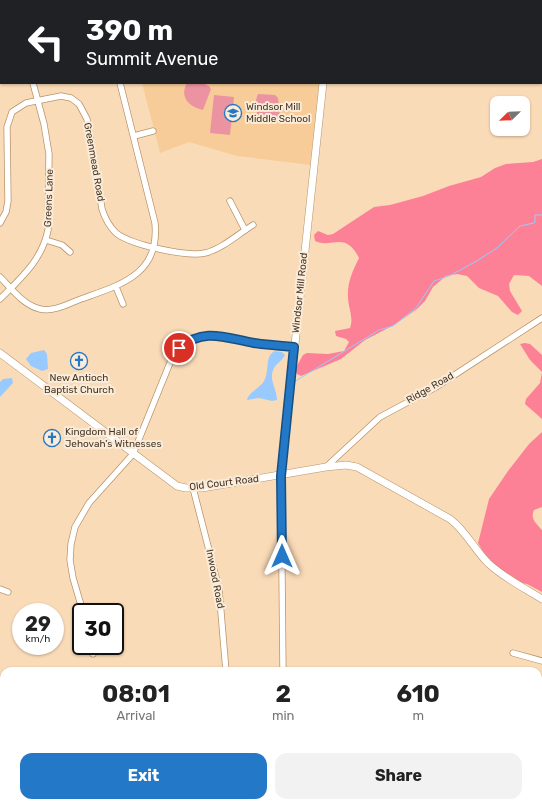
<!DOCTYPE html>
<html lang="en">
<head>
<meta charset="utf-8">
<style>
	body { margin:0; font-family:Rubik,sans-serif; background:#f2f2f2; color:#222; height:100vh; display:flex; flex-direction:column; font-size:15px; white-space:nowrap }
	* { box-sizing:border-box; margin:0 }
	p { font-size:13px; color:#767676 }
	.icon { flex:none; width:22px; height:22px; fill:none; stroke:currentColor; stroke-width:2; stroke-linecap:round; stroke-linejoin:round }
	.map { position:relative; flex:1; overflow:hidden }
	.sheet { position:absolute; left:0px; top:667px; width:542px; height:140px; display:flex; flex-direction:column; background:#fff; border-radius:12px 12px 0 0; box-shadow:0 1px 3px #0004 }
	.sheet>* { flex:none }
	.banner { position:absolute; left:0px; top:0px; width:542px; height:84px; box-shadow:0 1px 3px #0004; background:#202124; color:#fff; overflow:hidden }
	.needle { width:26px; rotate:247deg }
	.tools { position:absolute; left:490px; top:96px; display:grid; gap:8px }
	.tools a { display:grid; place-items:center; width:40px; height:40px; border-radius:8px; background:#fff; box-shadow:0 1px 3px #0004; font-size:20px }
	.speed { position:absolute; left:12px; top:603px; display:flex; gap:8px; font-size:20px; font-weight:700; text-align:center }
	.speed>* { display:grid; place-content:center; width:52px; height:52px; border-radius:50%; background:#fff; box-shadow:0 1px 3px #0004; line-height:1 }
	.speed small { font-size:10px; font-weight:400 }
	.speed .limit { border:2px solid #111; border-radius:6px; background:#fff; color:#111 }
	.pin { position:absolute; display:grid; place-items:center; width:34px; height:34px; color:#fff; margin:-17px; border:2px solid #fff; border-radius:50%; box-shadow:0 1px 4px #0007 }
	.me { position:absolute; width:44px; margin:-22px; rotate:0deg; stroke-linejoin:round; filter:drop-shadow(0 0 3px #0008) }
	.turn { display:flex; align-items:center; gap:14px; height:84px; padding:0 20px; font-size:18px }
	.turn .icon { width:52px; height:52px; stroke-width:2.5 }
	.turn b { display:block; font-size:28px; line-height:34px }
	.eta { display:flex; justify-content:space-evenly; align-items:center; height:68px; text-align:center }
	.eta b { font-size:24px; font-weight:700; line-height:28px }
	.button { display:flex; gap:8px; margin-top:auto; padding:8px 20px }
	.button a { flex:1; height:46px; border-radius:12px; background:#2379c7; color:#fff; font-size:16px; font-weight:700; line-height:46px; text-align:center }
	.button a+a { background:#f2f2f2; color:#222 }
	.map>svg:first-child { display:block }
	.built { fill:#f7cc99 }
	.green { fill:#eb93a0 }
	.forest { fill:#fd8196 }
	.water { fill:#99caff }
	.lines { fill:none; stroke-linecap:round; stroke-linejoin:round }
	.stream { stroke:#99caff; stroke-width:1 }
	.minor-casing { stroke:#b89469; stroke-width:7 }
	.major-casing { stroke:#b89469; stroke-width:8 }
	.minor { stroke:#fff; stroke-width:5.5 }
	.major { stroke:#fff; stroke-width:7 }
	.route-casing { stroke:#174f81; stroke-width:10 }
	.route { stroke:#2379c7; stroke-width:7 }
	.labels { text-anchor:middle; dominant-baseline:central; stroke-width:4; stroke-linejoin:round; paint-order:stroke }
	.poi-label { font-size:10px; fill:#453624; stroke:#fbebd9; text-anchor:start }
	.street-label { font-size:10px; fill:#453624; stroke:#fbebd9 }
</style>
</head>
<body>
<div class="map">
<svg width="542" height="807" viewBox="0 0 542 807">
	<rect width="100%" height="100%" fill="#fadbb8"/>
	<g class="built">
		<path d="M121,0h193l1,1h-194z"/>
		<path d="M142,83h177l-9,82 -73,-9 -48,-14 -29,11z"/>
	</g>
	<g class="green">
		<path d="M187,83h16l6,3 2,3 -8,21c-14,-3 -24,-13 -16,-27z"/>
		<path d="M258,94l17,1 3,3 2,19 -10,3 -9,-1c-7,-8 -7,-15 -3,-25z"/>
		<path d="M214,95l20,2 -4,38 -20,-2z"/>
	</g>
	<g class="forest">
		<path d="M352,0h120l-118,1z"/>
		<path d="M542,159v127l-13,-10 -15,-1 -5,9 1,7 12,20 -4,4 -6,-3 -14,-16 -19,-8 -12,-12 -10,-2 -11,2 -13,11 -8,14 -8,8 -23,16 -29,15 -24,19 -40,17 -4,-2 -2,-5 8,-14 4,-2 21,1 16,-3 5,-9 -3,-3 -10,-3 -1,-5 15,-3c4,-10 -2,-21 -2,-31 -1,-14 5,-27 11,-39 -14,-28 -27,-9 -44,-17l-1,-6 4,-4 10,4 5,-1 41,-27 16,-2 33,-9 26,-10 32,-9 14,-9 11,-4 27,-2z"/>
		<path d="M525,343l5,1 12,11v64l-17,-15 1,-5 14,-16 2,-11 -12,-12 -10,-16z"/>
		<path d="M542,432v75l-8,3c-4,9 2,13 8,20v62l-15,-8 -11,-2 -30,-25 -8,-14 11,-44 19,-28 21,-27z"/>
	</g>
	<g class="water">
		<path d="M44,350l3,4 1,15 -6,2 -11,-5 -5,-7 5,-6z"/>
		<path d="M275,351l7,1 3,3c-3,6 -8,8 -11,13 -6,12 3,20 3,32l-5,1 -13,-3 -12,2c2,-8 13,-12 17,-19 6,-10 0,-25 11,-30z"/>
		<path d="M12,378l1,5 -13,14v-15l3,-3z"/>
	</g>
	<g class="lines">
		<g class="stream">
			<path d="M14,1l1,-1"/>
			<path d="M0,16l1,-2"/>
			<path d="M294,382l85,-52 14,-4 23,-18 18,-27 15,-5 26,-14 22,-14 23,-22 14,-3 1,-1v-7h7"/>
			<path d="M197,803l11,4"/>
			<path d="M37,807l4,-2 6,2"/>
			<path d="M55,807l11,-2 1,-2"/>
			<path d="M486,807l5,-4"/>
		</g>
		<g class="minor-casing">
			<g id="minor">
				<path d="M348,0l1,1"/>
				<path d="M63,1l2,-1"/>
				<path d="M541,39l1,-1"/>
				<path d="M0,49l1,-1"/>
				<path d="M134,136l19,-5"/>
				<path d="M230,201l15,29"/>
				<path d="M0,223l6,-11 2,-11 -1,-74 5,-15 14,-9 35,-7 10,2 8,6 8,15 15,90c3,10 7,17 14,24 15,12 71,24 89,20 17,-4 33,-19 48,-28"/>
				<path d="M46,240l16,5 8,7"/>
				<path d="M0,277c12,12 23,28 40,32 14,3 28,-5 41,-10 39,-14 79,-24 74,-76l-35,-140"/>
				<path d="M116,287l7,17"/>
				<path d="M0,299c21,-21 42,-39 48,-69l1,-76 -5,-30 -11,-41"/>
				<path d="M326,467l54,-50 56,-30 106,-69"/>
				<path d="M281,475l2,196"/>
				<path d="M193,488l26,101 7,82"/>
				<path d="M0,589l8,3"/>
				<path d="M83,612l-10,-34 -3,-18 1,-16 4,-17 14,-24 44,-49 41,-101 17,-14 20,-4 42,8 41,4"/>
				<path d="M93,646v8"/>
				<path d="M513,653l29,8"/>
			</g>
		</g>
		<g class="major-casing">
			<g id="major">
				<path d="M332,1v-1"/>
				<path d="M0,353l177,133 9,2h16l124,-21 20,-2 11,2 93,52c16,12 24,30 38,44 16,15 36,25 54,36"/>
				<path d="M281,475l42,-392"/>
			</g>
		</g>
		<use href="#minor" class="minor"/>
		<use href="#major" class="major"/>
	</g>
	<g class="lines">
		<g class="route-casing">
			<path id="route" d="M179,348c26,-21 46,-10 75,-5 13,2 27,3 40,4l-13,129 1,80"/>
		</g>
		<use href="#route" class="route"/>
	</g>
	<defs>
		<g id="school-ring" transform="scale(0.9)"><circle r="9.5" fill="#fbebd9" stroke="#2379c7" stroke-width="1.5"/><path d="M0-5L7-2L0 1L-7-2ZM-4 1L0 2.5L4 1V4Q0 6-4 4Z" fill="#2379c7"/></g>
		<g id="church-ring" transform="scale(0.9)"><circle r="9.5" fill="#fbebd9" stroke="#2379c7" stroke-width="1.5"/><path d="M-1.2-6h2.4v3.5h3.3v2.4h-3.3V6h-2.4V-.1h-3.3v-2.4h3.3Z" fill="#2379c7"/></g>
	</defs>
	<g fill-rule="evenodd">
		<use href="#school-ring" x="233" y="113"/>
		<use href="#church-ring" x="79" y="361"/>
		<use href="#church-ring" x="52" y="438"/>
	</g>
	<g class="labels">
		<g class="poi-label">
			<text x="246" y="107">Windsor Mill<tspan x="246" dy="12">Middle School</tspan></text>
			<text x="79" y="378" text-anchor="middle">New Antioch<tspan x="79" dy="12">Baptist Church</tspan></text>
			<text x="65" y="432">Kingdom Hall of<tspan x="65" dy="12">Jehovah's Witnesses</tspan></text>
		</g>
		<g class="street-label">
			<text transform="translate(94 162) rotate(80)">Greenmead Road</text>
			<text transform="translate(49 198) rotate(-88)">Greens Lane</text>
			<text transform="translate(300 293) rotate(-84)">Windsor Mill Road</text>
			<text transform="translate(430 388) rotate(-30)">Ridge Road</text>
			<text transform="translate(224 483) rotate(-7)">Old Court Road</text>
			<text transform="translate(215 579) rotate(79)">Inwood Road</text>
		</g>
	</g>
</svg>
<div class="tools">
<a><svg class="needle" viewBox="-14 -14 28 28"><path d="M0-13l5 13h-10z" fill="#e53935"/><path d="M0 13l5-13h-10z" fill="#767676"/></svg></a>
</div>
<div class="speed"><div>29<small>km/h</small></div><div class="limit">30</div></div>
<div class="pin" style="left:179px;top:348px;background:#d93025"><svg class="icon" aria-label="arrive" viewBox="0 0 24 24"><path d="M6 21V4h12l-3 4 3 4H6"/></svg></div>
<svg class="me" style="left:282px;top:556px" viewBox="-20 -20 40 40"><path d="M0-17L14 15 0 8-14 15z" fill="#2379c7" stroke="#fff" stroke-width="4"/></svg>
<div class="banner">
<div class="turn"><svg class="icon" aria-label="left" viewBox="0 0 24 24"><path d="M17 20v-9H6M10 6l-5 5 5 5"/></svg><div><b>390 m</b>Summit Avenue</div></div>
</div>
<section class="sheet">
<div class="eta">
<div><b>08:01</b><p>Arrival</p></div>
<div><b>2</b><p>min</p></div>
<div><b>610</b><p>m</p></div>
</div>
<div class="button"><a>Exit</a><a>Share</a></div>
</section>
</div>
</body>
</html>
